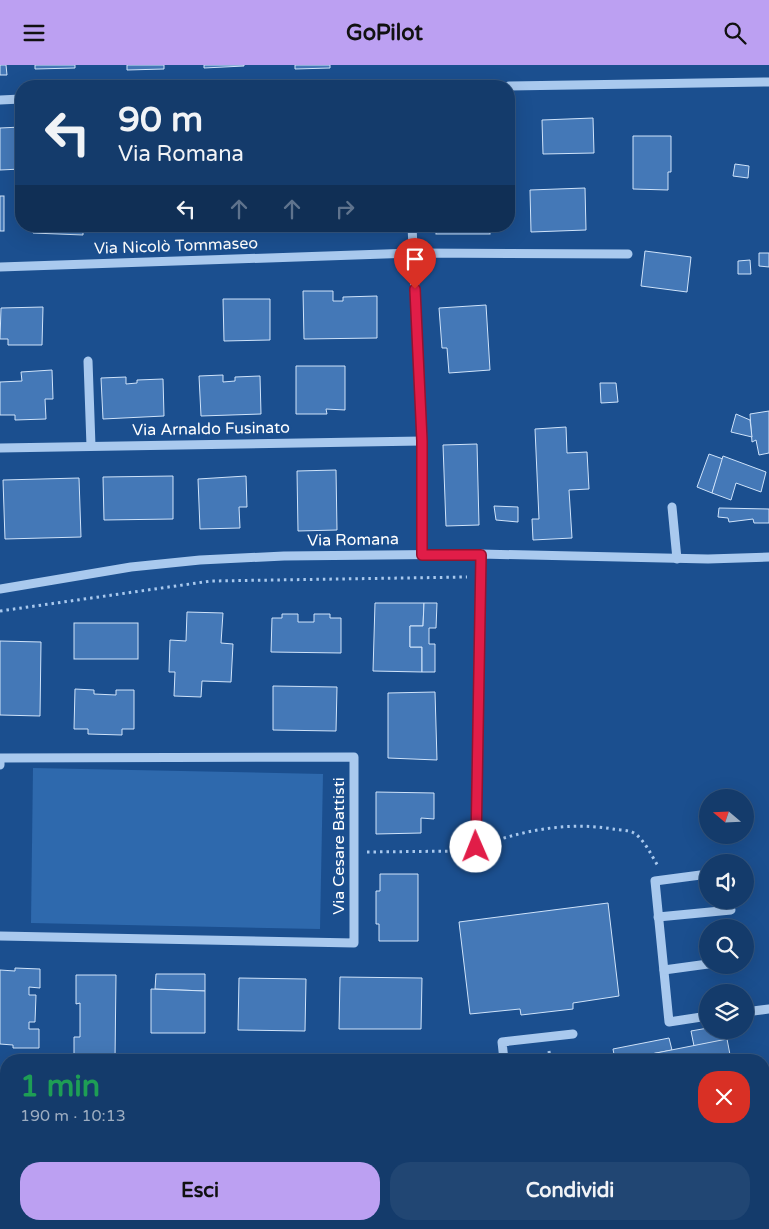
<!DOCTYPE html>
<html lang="it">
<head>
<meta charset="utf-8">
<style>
	body { margin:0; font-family:"Varela Round",sans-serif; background:#214673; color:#f1f3f6; height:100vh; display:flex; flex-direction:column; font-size:19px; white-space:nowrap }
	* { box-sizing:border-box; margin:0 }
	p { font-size:16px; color:#9dadc1 }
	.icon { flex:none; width:28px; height:28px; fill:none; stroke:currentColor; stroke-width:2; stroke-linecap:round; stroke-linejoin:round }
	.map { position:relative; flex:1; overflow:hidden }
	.side { position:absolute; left:0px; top:989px; width:770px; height:176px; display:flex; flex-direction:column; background:#143b6b; border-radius:20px 20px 0 0; box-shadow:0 5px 20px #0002,0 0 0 1px #33557e }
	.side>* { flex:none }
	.hud { position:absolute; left:15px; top:15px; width:500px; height:152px; border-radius:20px; box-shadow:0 5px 20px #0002,0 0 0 1px #33557e; background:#143b6b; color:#f1f3f6; overflow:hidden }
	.needle { width:32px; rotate:289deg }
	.fabs { position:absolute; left:699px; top:724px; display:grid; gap:10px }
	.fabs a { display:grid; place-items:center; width:55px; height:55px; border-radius:50%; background:#143b6b; box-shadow:0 5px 20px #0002,0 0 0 1px #33557e; font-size:25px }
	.pin { position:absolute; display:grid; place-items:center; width:42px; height:42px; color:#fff; margin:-51px -21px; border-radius:50% 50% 50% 0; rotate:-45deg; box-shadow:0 0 5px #0007 }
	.pin .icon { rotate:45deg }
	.me { position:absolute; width:55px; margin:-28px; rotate:359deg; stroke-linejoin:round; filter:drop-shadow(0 0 4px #0008) }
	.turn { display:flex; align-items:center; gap:18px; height:105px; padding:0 20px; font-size:22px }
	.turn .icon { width:65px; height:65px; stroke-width:2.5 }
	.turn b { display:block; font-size:35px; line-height:42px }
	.lanes { display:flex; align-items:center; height:48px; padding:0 20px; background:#0003; justify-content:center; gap:25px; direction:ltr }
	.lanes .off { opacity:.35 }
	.round { display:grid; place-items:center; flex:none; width:52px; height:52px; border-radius:20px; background:#214673 }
	.summary { display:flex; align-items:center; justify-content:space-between; height:85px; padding:0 20px }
	h1 { font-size:30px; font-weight:700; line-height:38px; color:#1e9e55 }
	.primary-button { display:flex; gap:10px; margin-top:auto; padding:10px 20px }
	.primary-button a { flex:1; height:58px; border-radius:20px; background:#bca0f2; color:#111; font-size:20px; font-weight:700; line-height:58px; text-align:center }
	.primary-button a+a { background:#214673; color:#f1f3f6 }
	header { display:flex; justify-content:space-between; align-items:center; height:65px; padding:0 20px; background:#bca0f2; color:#111; font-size:22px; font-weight:700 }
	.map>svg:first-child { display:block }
	.green { fill:#2e69ad }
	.building { fill:#4478b7; stroke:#cfe3fa }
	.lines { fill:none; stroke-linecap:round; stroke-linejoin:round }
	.path { stroke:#a9c9ee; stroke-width:3; stroke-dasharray:2.5 4; stroke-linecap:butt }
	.minor { stroke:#a9c9ee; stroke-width:9 }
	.major { stroke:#f0f6ff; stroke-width:12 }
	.route-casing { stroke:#92132f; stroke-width:12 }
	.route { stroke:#e11d48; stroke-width:9 }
	.labels { text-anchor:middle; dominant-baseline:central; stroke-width:4; stroke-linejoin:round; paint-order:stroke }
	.street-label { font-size:16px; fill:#fff; stroke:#1b4f8f }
</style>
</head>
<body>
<header><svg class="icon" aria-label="menu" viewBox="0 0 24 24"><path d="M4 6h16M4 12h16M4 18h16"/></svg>GoPilot<svg class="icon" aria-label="search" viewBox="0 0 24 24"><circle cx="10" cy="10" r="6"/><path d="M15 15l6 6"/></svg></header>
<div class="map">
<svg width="769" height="1164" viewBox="0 0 769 1164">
	<rect width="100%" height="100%" fill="#1b4f8f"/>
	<path class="green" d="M33,703l290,6 -3,155 -289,-6z"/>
	<g class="building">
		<path d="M0,0h6l1,10h-7z"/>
		<path d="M35,0h40v3l-40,1z"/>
		<path d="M127,0h37v4l-37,1z"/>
		<path d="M204,0h40v1l-40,2z"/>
		<path d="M295,0h35v3l-35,1z"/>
		<path d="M593,53l1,35 -51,1 -1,-34z"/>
		<path d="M21,62v42l-21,1v-42z"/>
		<path d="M633,71h38v36h-3v18l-35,-1z"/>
		<path d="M735,99l14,2 -1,12 -15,-2z"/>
		<path d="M585,123l1,42 -55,2 -1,-42z"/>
		<rect x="0" y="131" width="4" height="35"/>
		<path d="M32,161h51v9l-50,-2z"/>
		<path d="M109,161h52v3l-52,1z"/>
		<path d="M296,161h75v1l-75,1z"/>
		<rect x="436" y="161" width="54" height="8"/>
		<path d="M645,186l46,6 -4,35 -46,-6z"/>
		<path d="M759,188h10v14l-10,-1z"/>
		<path d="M750,195l1,14h-13v-13z"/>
		<path d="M303,226h30v10h10v-4l34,-1v42l-73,1z"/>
		<path d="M223,234h47v41l-46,1z"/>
		<path d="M486,240l4,65 -41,3 -2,-25h-5l-3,-40z"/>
		<path d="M43,242l-1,38h-34v-6h-8l1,-31z"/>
		<path d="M296,301h49v44l-19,-1 1,5h-31z"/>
		<path d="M52,305l1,29h-8l1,20 -31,1v-5h-15v-33l22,-1 -1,-9z"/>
		<path d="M223,310v7l12,-1v-4l25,-1 1,38 -60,2 -2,-40z"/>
		<path d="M126,312v7l11,-1v-3l26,-1 1,37 -61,3 -2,-41z"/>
		<path d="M600,318h16l2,19 -17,1z"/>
		<path d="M769,346v42l-10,2 -3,-15 -4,2 -2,-28z"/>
		<path d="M736,349l14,6 2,17 -21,-5z"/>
		<path d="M566,362l1,26 20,-1 2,37 -20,1 3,48 -39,2 -1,-21h7l-4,-90z"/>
		<path d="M477,379l2,81 -33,1 -3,-81z"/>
		<path d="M709,389l14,5 -11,34 -15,-6z"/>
		<path d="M723,391l43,16 -5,20 -25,-9 -5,17 -19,-7z"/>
		<path d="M336,405l1,60 -39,1 -1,-60z"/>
		<path d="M173,411v43l-69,1 -1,-43z"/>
		<path d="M246,411l1,31h-8l1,21 -40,1 -2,-50z"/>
		<path d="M79,413l2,59 -76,2 -2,-59z"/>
		<path d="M494,441l24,1v15l-22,-2z"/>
		<path d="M719,443l50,1v14h-15l-1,-4 -24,3 -1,-4 -10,-1z"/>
		<path d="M375,538h49l-1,23h-13v21h12v25l-49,-1z"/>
		<path d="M424,538h13l-1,25h-7v16h6v28h-13v-25h-12v-21h13z"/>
		<path d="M187,547l36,1 -2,30 12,1 -2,38 -29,-1 -1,16 -27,-1 1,-24h-6l1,-32 16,1z"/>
		<path d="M282,549h16v8h16v-8h16v4h11v35l-70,-1 1,-34h10z"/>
		<rect x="74" y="558" width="64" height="36"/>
		<path d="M0,576l41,1 -1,74 -40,-1z"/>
		<path d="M273,621l64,1 -1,44 -63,-1z"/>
		<path d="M75,624l19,1v4l22,1v-5h18v39h-12v6l-34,-1v-5h-14z"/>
		<path d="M435,627l2,68 -49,-2v-65z"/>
		<path d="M376,727l58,1v26l-13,-1v15l-45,1z"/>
		<path d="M380,809h38v67h-39v-17h-3v-33h4z"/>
		<path d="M608,838l11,93 -46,7v6l-52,6 -1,-6 -50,5 -11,-92z"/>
		<path d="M15,903l25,1v19l-11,-1v8h7l-1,27h-6v7h10v19h-26v-3l-13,-1v-74l15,1z"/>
		<path d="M156,909h49v17l-50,-2z"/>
		<path d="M76,910h40l-1,85h-41v-23h6v-34l-4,1z"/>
		<path d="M340,912l82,1 -1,51h-82z"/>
		<path d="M239,913l67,1 -1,52 -67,-1z"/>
		<path d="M151,924l54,2v42h-54z"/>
		<path d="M708,963v2h15l2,10 -31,6 -3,-15z"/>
		<path d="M669,973l3,12 -36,7 1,3h-22l-2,-11z"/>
		<path d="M727,974l4,21h-84l-1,-5z"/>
		<rect x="0" y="1008" width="6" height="50"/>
		<path d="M764,1112h5v24l-5,1z"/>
	</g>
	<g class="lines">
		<g class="path">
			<path d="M0,546l211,-30 256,-4"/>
			<path d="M491,777c40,-13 80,-20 122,-13 6,1 14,1 19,3 12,6 19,23 26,34"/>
			<path d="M367,787l97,-1"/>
			<path d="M549,986l1,9"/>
			<path d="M268,1159l3,5"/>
		</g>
		<g class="minor">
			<path d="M509,21l260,-4"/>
			<path d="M0,35l21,-1"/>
			<path d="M412,161l10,215v114"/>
			<path d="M0,202l413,-14 215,1"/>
			<path d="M88,296l3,85"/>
			<path d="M0,383l422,-7"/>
			<path d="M672,442l5,52"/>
			<path d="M0,524l131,-22 69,-7 84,-4 197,-2 227,5 61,-2"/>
			<path d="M0,700v-7l354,-1v186l-354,-7"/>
			<path d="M476,782l5,-293"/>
			<path d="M708,809l-53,7 14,141 39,-6"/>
			<path d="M658,852l73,-7"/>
			<path d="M664,905l44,-6"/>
			<path d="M745,947l24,-3"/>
			<path d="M504,995l-2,-18 71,-8"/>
			<path d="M297,1159l1,5"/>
			<path d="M380,1164l116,-2 4,2"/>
			<path d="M514,1164v-5"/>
			<path d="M733,1164l2,-5"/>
		</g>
		<g class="major">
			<path d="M764,1055l5,-3"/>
			<path d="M0,1131h6"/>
		</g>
	</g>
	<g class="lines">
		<g class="route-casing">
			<path id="route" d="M415,224l7,152v114h59l-5,292"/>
		</g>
		<use href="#route" class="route"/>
	</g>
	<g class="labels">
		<g class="street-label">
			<text transform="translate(176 181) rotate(-2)">Via Nicolò Tommaseo</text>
			<text transform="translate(211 364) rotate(-1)">Via Arnaldo Fusinato</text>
			<text transform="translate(353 475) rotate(-1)">Via Romana</text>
			<text transform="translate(339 781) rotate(-90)">Via Cesare Battisti</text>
		</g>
	</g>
</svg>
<div class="fabs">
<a><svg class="needle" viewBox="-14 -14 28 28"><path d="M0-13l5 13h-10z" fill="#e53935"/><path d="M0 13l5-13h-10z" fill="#9dadc1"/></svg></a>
<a><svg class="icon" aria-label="sound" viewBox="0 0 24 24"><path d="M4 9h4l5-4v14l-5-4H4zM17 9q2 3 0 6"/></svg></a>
<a><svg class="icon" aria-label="search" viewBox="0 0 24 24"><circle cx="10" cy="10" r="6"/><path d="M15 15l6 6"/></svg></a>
<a><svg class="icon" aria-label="layers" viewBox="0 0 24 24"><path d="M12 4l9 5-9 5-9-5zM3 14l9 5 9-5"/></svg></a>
</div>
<div class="pin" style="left:415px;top:224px;background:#d93025"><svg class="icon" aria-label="arrive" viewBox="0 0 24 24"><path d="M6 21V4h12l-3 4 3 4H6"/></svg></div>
<svg class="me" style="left:476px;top:782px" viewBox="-20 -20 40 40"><circle r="19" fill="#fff"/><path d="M0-13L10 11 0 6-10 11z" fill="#e11d48"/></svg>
<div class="hud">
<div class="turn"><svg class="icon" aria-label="left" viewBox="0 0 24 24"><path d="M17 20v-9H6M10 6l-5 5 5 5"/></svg><div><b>90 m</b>Via Romana</div></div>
<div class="lanes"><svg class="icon" aria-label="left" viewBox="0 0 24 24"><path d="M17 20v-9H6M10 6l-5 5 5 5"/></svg><svg class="icon off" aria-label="ahead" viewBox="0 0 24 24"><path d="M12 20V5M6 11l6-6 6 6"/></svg><svg class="icon off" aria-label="ahead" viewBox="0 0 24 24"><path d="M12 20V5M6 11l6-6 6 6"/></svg><svg class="icon off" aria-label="right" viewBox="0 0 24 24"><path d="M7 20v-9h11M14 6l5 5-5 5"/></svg></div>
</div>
<section class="side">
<div class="summary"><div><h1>1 min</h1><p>190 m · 10:13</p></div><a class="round" style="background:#d93025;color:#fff"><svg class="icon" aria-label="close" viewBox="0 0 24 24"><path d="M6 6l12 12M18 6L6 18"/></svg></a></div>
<div class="primary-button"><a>Esci</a><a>Condividi</a></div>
</section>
</div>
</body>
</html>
